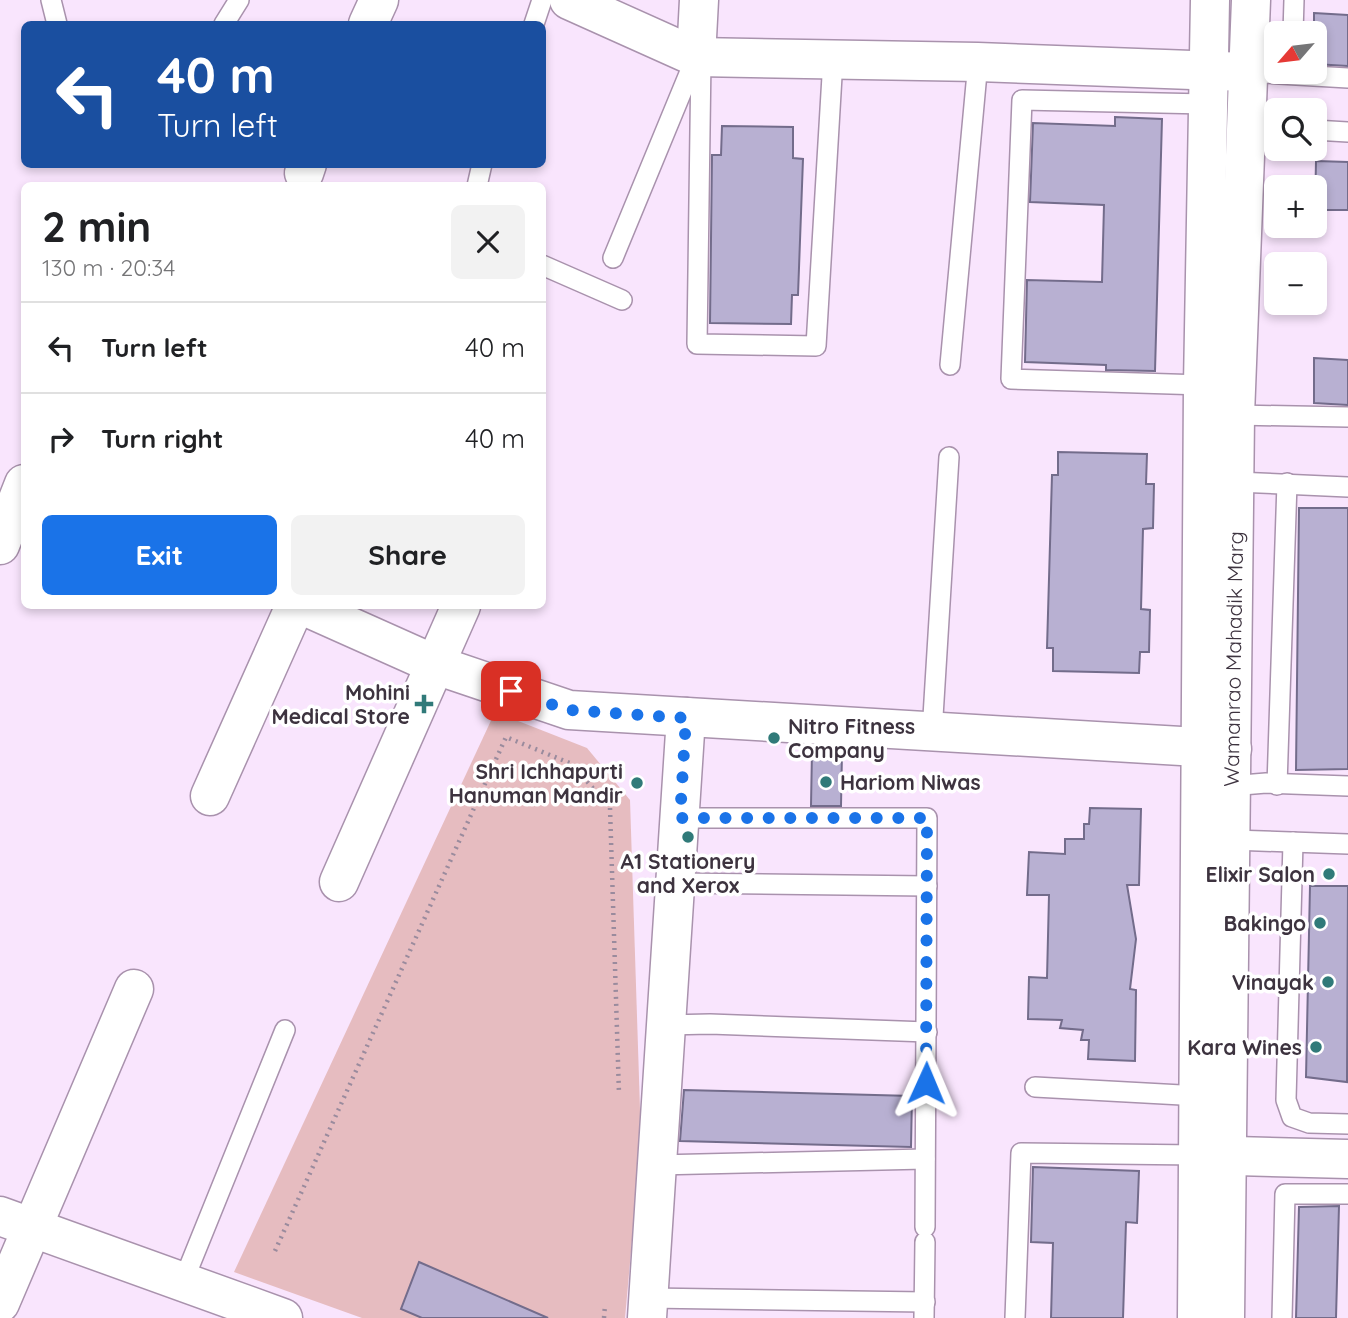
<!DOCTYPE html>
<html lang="en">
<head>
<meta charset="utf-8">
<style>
	body { margin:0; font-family:Quicksand,sans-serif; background:#f2f2f2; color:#202124; height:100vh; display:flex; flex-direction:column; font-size:26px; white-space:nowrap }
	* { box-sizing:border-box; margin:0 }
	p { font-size:23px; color:#757577 }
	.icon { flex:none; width:38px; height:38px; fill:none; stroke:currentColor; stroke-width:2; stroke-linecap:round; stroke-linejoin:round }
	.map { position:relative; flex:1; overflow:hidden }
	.drawer { position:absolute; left:21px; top:182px; width:525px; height:427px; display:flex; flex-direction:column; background:#fff; border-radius:10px; box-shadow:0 4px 10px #0003 }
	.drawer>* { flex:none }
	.banner { position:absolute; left:21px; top:21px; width:525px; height:147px; border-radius:10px; box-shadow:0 4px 10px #0003; background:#1a4fa0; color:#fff; overflow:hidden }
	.needle { width:46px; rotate:242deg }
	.tools { position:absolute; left:1264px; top:21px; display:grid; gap:14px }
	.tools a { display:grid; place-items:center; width:63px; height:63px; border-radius:10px; background:#fff; box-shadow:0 4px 10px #0003; font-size:35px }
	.pin { position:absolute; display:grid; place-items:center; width:60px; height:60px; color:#fff; margin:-30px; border-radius:14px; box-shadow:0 4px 10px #0006 }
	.me { position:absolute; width:77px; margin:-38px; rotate:1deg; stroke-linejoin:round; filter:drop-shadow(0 0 5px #0008) }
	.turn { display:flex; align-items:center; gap:24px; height:147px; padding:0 21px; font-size:32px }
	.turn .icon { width:91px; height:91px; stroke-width:2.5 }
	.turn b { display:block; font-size:49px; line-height:60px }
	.round { display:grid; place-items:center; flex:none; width:74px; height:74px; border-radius:10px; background:#f2f2f2 }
	.summary { display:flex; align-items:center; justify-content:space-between; height:119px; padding:0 21px }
	h1 { font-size:42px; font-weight:800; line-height:52px }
	.button { display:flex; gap:14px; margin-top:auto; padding:14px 21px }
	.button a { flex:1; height:80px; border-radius:10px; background:#1a73e8; color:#fff; font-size:28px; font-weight:800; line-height:80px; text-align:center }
	.button a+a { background:#f2f2f2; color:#202124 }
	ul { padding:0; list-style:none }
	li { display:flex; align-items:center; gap:21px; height:91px; padding:0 21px; border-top:2px solid #e0e0e0 }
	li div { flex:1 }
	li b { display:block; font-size:26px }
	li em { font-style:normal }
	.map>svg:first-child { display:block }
	.park { fill:#e6bcc0 }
	.building { fill:#b8b0d2; stroke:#736c8b; stroke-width:2 }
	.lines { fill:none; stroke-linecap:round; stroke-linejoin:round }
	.service-casing { stroke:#a992ad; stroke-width:22 }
	.minor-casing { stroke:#a992ad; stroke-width:41 }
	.tertiary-casing { stroke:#a992ad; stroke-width:41 }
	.path { stroke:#9a8b9d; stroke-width:4.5; stroke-dasharray:2 5; stroke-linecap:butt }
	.service { stroke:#fff; stroke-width:19 }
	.minor { stroke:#fff; stroke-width:38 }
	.tertiary { stroke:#fff; stroke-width:38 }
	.route { stroke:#1a73e8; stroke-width:12; stroke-dasharray:0 21.6 }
	.poi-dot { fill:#307a79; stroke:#fff; stroke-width:2.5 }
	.labels { text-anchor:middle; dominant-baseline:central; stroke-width:7; stroke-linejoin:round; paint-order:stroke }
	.street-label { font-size:21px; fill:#3d333f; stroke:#fff }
	.poi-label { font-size:21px; font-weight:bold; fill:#3d333f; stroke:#fff; text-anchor:end }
</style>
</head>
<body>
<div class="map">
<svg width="1348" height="1318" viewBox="0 0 1348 1318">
	<rect width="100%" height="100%" fill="#f9e5fd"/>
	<path class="park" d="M495,712l92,36 43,52 11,340 -16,178h-263l-128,-46z"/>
	<g class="building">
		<path d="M1314,13l34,2v51l-34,-2z"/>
		<path d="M1115,117l47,2 -7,252 -49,-1v-5l-81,-3 2,-82 75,2 2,-77 -74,-3 3,-79 82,3z"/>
		<path d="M722,126l71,1v31l10,1 -5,136h-6l-1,29 -81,-1 2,-168h9z"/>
		<path d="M1316,161l32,1v48h-33z"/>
		<path d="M1314,358l34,2v45l-34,-2z"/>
		<path d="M1058,452l89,2 -1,30h8l-1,44 -10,1 -2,80 9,1 -1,42h-9l-1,21 -86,-2v-23h-6l5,-173h6z"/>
		<path d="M1299,508h49v261l-52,1z"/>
		<path d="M812,751l30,1 -1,54h-30z"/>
		<path d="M1090,808l51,1 -2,76h-12l9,54 -6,50 6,1 -1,71 -47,-2 1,-19h-8l2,-10 -23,-2 2,-8 -34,-1 1,-42 18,1 2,-83h-22l2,-43 36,2v-15h19v-15h5z"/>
		<path d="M1310,886h38l-1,196 -41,-5z"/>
		<path d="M684,1090l228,6 -1,51 -231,-6z"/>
		<path d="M1033,1167l106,4 -2,52 -11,-1 -3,96h-72l2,-75 -22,-1z"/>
		<path d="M1339,1206l-3,112h-40l3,-111z"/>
		<path d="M419,1262l129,56h-126l-21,-9z"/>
	</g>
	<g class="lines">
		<g class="service-casing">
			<g id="service">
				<path d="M51,0l6,24"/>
				<path d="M224,24l15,-24"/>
				<path d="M534,24l8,-24"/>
				<path d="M1293,33l1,-33"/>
				<path d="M701,58l-4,286 119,2 17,-287"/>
				<path d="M1246,72l102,6"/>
				<path d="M1245,124l31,3"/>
				<path d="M1314,130l34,2"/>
				<path d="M477,186l5,-22"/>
				<path d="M613,258l83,-201"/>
				<path d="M542,265l80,35"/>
				<path d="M950,365l28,-303"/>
				<path d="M1203,385l-192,-6 11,-279 184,4"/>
				<path d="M1235,415l113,2"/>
				<path d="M1236,482l112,5"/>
				<path d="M932,733l17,-276"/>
				<path d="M1277,785l10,-302"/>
				<path d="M1230,786l36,-3 82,3"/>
				<path d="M680,818h247l-2,409"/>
				<path d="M1232,840l116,4"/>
				<path d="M1293,842l-7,258 6,17 17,6 39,1"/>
				<path d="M675,883l252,3"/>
				<path d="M666,1025l44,-1 217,8"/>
				<path d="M1035,1087l165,9"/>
				<path d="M657,1165l268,-6"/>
				<path d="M183,1282l102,-252"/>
				<path d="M649,1298l276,4"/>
				<path d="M924,1318l1,-76"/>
				<path d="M1015,1318l6,-165 178,2"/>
				<path d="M1282,1318l3,-124h63"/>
			</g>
		</g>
		<g class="minor-casing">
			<g id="minor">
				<path d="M569,0l127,57 282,5 268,10"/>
				<path d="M368,24l11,-24"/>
				<path d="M696,57l3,-57"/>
				<path d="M304,173l3,-9"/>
				<path d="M0,545l24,-61"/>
				<path d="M304,606l132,59 133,45 663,39"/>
				<path d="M210,796l85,-190"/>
				<path d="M339,882l122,-276"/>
				<path d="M1199,1155l149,4"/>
				<path d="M0,1216l283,102"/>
				<path d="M0,1303l134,-314"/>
				<path d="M647,1318l39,-601"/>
			</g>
		</g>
		<g class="tertiary-casing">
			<g id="tertiary">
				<path d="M1197,1318l6,-933 7,-385"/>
				<path d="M1225,1318l10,-903 16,-415"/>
			</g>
		</g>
		<g class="path">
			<path d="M275,1251l231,-514 66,27 38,44 9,286"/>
			<path d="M604,1318l1,-13"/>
		</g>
		<use href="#service" class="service"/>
		<use href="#minor" class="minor"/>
		<use href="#tertiary" class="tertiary"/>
	</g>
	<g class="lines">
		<path class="route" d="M511,691l58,19 117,8 -6,100h247l-1,265"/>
	</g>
	<g class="poi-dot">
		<path d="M420.5 693.5h7v7h7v7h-7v7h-7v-7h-7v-7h7z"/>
		<circle cx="774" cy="738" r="7"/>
		<circle cx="826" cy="782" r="7"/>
		<circle cx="637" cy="783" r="7"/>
		<circle cx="688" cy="837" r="7"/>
		<circle cx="1329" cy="874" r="7"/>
		<circle cx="1320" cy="923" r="7"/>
		<circle cx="1328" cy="982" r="7"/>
		<circle cx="1316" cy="1047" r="7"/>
	</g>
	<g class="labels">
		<g class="street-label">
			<text transform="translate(1233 659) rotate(-89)">Wamanrao Mahadik Marg</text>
		</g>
		<g class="poi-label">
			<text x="410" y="692">Mohini<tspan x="410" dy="24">Medical Store</tspan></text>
			<text x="788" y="726" text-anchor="start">Nitro Fitness<tspan x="788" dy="24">Company</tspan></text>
			<text x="623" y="771">Shri Ichhapurti<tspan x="623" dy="24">Hanuman Mandir</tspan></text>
			<text x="840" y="782" text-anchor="start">Hariom Niwas</text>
			<text x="688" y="861" text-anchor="middle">A1 Stationery<tspan x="688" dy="24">and Xerox</tspan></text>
			<text x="1315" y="874">Elixir Salon</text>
			<text x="1306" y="923">Bakingo</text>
			<text x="1314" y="982">Vinayak</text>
			<text x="1302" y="1047">Kara Wines</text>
		</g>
	</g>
</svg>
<div class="tools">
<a><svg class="needle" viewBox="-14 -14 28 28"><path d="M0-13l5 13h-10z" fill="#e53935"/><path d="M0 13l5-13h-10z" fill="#757577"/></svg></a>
<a><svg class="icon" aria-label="search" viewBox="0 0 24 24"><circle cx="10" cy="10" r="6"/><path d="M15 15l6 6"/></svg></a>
<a>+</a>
<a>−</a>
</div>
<div class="pin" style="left:511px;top:691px;background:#d93025"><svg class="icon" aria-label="arrive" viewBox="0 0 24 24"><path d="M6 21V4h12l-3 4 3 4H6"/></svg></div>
<svg class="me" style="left:926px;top:1083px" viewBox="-20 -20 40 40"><path d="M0-17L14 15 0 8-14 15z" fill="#1a73e8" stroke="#fff" stroke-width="4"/></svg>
<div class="banner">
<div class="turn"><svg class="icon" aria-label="left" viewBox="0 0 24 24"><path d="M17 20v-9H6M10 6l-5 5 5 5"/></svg><div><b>40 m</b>Turn left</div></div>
</div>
<section class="drawer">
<div class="summary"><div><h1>2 min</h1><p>130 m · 20:34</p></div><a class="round"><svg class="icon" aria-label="close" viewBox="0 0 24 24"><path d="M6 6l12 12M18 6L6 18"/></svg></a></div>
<ul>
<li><svg class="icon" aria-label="left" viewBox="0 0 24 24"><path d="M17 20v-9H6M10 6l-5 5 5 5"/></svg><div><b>Turn left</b></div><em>40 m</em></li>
<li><svg class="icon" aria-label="right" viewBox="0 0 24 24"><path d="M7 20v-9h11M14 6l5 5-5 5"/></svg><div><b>Turn right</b></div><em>40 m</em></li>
</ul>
<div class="button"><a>Exit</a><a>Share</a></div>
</section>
</div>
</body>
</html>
